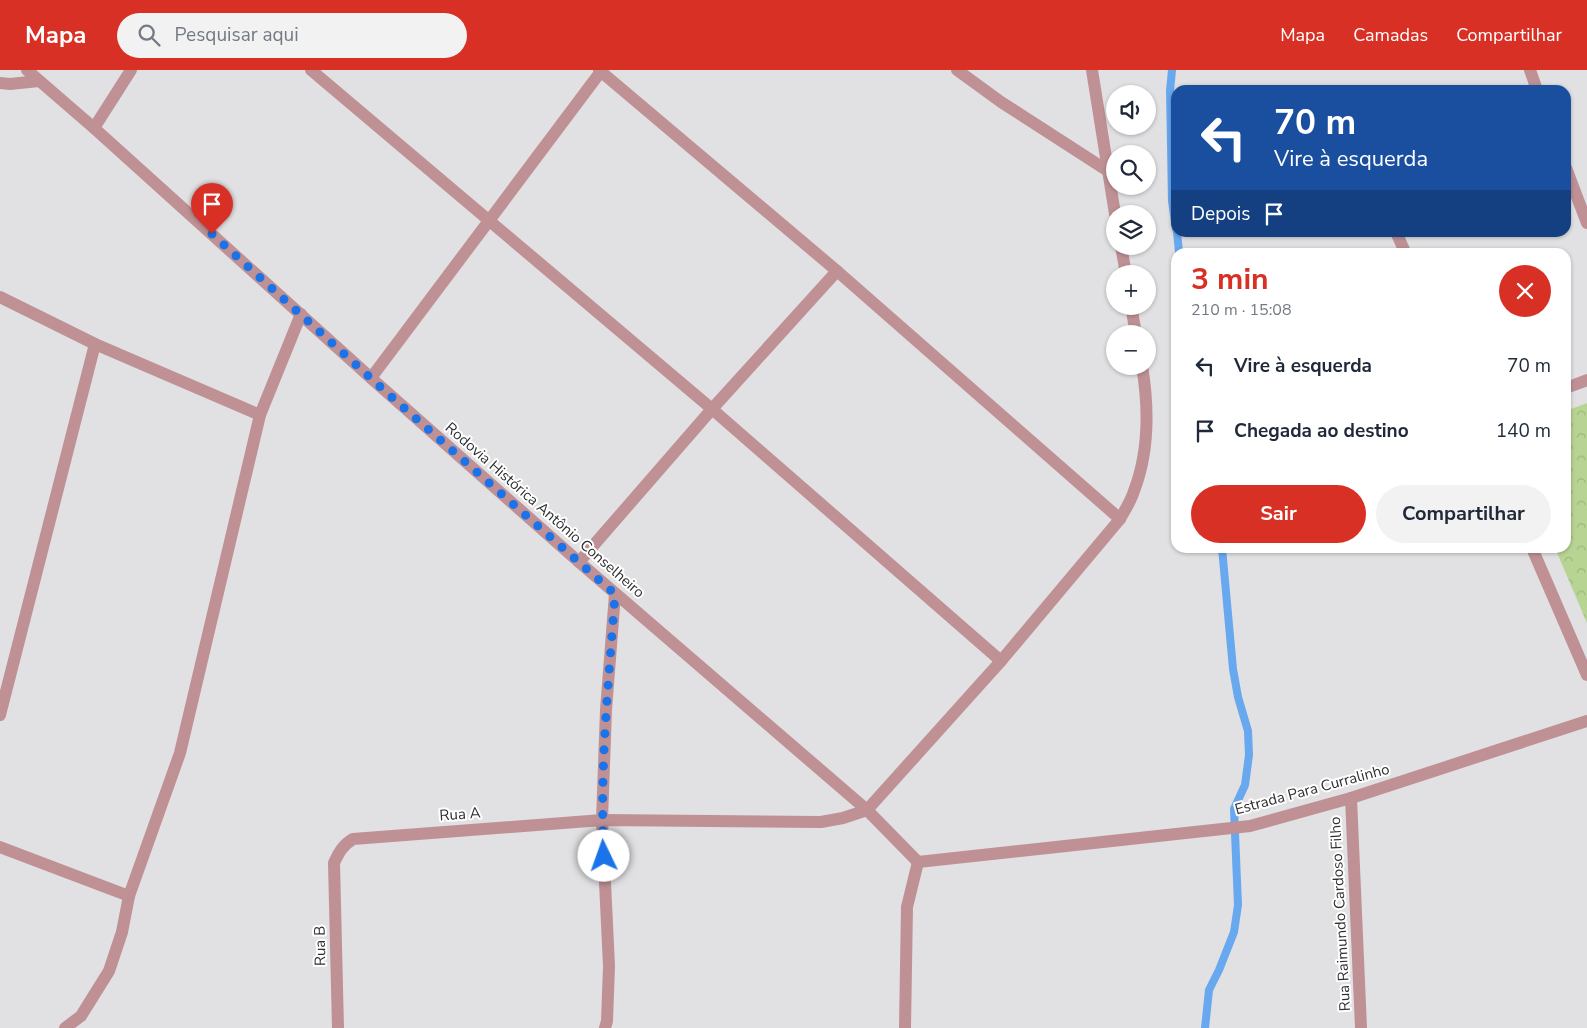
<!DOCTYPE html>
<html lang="pt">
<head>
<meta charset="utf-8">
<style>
	body { margin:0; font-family:"Nunito Sans",sans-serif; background:#f2f2f3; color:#1f2937; height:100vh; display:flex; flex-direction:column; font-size:19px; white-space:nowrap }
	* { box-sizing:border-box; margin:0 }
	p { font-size:16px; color:#747a83 }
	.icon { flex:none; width:28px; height:28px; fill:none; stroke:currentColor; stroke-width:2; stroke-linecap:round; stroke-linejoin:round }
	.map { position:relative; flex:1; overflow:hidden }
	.details { position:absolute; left:1171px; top:178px; width:400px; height:305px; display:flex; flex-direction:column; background:#fff; border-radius:15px; box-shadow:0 1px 4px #0004 }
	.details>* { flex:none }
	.top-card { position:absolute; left:1171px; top:15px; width:400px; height:152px; border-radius:15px; box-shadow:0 1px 4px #0004; background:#1a4fa0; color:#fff; overflow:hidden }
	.buttons { position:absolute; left:1106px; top:15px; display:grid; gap:10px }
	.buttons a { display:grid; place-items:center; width:50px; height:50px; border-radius:50%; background:#fff; box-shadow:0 1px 4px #0004; font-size:25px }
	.pin { position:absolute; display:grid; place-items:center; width:42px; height:42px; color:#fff; margin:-51px -21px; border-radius:50% 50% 50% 0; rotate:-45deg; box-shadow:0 0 5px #0007 }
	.pin .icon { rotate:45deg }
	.me { position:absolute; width:55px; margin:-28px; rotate:357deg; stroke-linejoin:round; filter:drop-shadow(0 0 4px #0008) }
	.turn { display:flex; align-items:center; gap:18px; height:105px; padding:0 20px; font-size:22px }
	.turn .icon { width:65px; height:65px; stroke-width:2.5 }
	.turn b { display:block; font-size:35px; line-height:42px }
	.then { display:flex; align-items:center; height:48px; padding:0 20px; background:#0003; gap:10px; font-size:19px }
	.round { display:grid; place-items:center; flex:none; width:52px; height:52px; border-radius:26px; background:#f2f2f3 }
	.headline { display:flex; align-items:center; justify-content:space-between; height:85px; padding:0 20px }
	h1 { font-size:30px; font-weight:700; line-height:38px; color:#d93025 }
	.action { display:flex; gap:10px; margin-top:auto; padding:10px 20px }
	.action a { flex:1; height:58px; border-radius:30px; background:#d93025; color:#fff; font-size:20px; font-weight:700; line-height:58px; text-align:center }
	.action a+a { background:#f2f2f3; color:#1f2937 }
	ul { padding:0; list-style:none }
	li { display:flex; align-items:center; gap:15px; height:65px; padding:0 20px }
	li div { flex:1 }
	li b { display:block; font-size:19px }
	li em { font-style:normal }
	header { display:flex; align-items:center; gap:30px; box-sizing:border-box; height:70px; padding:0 25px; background:#d93025; color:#fff }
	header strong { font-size:24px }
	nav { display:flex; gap:28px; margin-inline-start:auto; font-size:18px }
	.search { width:350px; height:45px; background:#f2f2f3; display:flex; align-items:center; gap:12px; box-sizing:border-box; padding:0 18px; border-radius:28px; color:#747a83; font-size:19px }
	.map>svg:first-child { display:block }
	.park { fill:url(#park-crowns) }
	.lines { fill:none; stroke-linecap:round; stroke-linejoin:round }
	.stream { stroke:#67a8ee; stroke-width:8 }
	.minor { stroke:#bf9195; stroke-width:12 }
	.route { stroke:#1a73e8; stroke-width:9; stroke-dasharray:0 16.2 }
	.labels { text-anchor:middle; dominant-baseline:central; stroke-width:4; stroke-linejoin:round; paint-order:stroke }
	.street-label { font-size:15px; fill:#2f2f30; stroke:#fff }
</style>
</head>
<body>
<header>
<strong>Mapa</strong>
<div class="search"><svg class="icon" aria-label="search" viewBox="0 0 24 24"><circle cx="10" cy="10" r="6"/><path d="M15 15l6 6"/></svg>Pesquisar aqui</div>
<nav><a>Mapa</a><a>Camadas</a><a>Compartilhar</a></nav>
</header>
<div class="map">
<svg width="1587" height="958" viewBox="0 0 1587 958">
	<defs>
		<pattern id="park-crowns" width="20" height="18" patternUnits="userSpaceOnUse" patternTransform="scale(1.25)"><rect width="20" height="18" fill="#b8d492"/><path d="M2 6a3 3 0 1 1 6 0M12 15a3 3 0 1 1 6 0" fill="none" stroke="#9eb67e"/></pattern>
	</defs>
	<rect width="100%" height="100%" fill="#e1e0e3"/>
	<path class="park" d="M1587,333v220l-32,-75h11v-137z"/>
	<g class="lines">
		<g class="stream">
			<path d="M1172,0l-2,21 2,110 4,28"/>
			<path d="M1177,162l2,20"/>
			<path d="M1205,958l4,-38 10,-20 15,-38 4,-27 -4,-96 11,-24 4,-30 -1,-24 -10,-34 -5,-28 -11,-121"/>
		</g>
		<g class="minor">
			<path d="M27,0l67,58 277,250 208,184 288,248 51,52"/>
			<path d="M311,0l401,339 289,252"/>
			<path d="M599,0l238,201 283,248"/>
			<path d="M957,0l44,32 107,69"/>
			<path d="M1092,0l23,144"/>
			<path d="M1530,0l7,20"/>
			<path d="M0,13l10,1 29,-3"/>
			<path d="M94,58l37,-58"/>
			<path d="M1566,98l21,55"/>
			<path d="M1396,162l9,20"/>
			<path d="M1121,176l5,28"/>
			<path d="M0,227l95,47 165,71"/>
			<path d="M1131,236l5,28"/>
			<path d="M371,308l231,-308"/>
			<path d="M1566,318l21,-8"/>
			<path d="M1532,478l55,127"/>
			<path d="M579,492l133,-153 125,-138"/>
			<path d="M0,645l95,-371"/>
			<path d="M1351,728l10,230"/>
			<path d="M0,777l129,49"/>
			<path d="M918,792l332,-36 101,-28 236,-77"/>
			<path d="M65,958l16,-12 28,-45 13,-39 7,-36 51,-143 80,-338 41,-101"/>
			<path d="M338,958l-4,-165c5,-11 9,-18 19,-24l249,-19 219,2 22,-4 24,-8 134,-149 119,-142c5,-9 11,-18 14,-28 15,-39 15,-83 8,-125"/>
			<path d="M605,958l2,-7 2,-55 -7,-146 4,-110 9,-116"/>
			<path d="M905,958l2,-121 11,-45"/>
		</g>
	</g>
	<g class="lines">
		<path class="route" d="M212,164l174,158 229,202c-6,87 -16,175 -11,262"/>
	</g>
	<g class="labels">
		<g class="street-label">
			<text transform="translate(545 440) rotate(41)">Rodovia Histórica Antônio Conselheiro</text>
			<text transform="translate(1312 719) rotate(-15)">Estrada Para Curralinho</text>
			<text transform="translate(460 744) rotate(-4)">Rua A</text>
			<text transform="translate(1340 844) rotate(-93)">Rua Raimundo Cardoso Filho</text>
			<text transform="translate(320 876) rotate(-91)">Rua B</text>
		</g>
	</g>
</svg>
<div class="buttons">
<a><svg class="icon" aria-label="sound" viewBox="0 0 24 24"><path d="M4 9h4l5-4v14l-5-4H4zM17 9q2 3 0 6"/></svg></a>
<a><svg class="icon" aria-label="search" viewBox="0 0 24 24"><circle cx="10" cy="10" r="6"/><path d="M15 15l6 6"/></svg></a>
<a><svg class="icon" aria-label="layers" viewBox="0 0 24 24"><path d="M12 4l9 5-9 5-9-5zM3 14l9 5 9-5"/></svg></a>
<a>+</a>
<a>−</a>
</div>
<div class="pin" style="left:212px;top:164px;background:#d93025"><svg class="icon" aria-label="arrive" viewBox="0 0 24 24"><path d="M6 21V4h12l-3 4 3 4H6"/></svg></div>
<svg class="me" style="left:604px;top:786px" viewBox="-20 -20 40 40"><circle r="19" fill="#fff"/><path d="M0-13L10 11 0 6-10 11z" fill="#1a73e8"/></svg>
<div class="top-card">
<div class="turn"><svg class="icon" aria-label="left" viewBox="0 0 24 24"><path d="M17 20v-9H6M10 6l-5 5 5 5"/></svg><div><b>70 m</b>Vire à esquerda</div></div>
<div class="then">Depois<svg class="icon" aria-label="arrive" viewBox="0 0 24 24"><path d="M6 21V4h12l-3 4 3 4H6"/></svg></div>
</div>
<section class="details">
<div class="headline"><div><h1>3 min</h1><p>210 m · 15:08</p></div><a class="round" style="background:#d93025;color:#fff"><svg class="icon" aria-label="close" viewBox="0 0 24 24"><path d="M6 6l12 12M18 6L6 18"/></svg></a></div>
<ul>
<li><svg class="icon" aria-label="left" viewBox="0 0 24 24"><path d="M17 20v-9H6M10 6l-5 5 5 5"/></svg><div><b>Vire à esquerda</b></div><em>70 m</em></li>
<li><svg class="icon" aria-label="arrive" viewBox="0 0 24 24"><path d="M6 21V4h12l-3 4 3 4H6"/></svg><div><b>Chegada ao destino</b></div><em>140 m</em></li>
</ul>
<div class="action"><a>Sair</a><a>Compartilhar</a></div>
</section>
</div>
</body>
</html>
